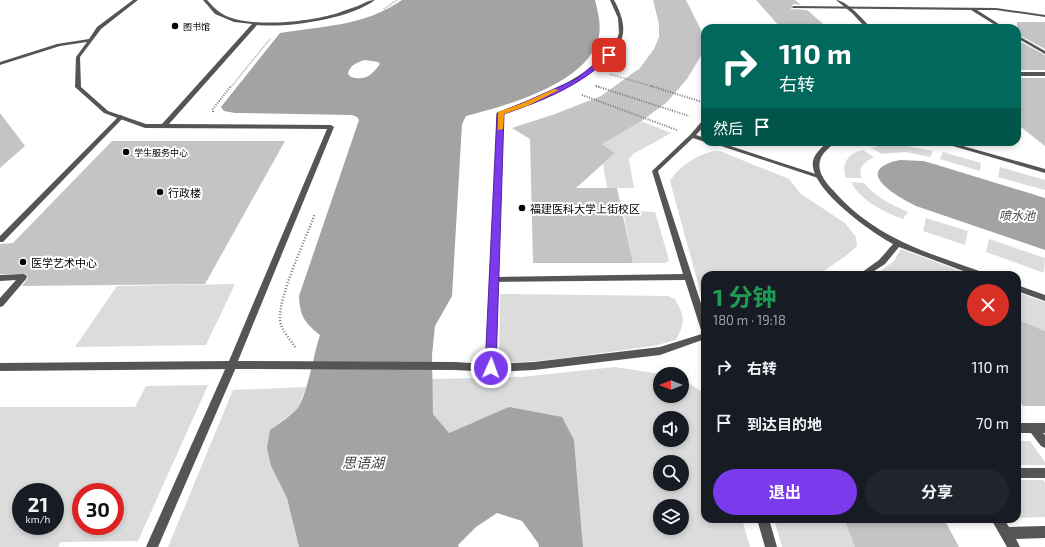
<!DOCTYPE html>
<html lang="zh">
<head>
<meta charset="utf-8">
<style>
	body { margin:0; font-family:"Exo 2","Noto Sans SC",sans-serif; background:#20242c; color:#f1f3f6; height:100vh; display:flex; flex-direction:column; font-size:15px; white-space:nowrap }
	* { box-sizing:border-box; margin:0 }
	p { font-size:13px; color:#9ea1a6 }
	.icon { flex:none; width:22px; height:22px; fill:none; stroke:currentColor; stroke-width:2; stroke-linecap:round; stroke-linejoin:round }
	.map { position:relative; flex:1; overflow:hidden }
	.sheet { position:absolute; left:701px; top:271px; width:320px; height:252px; display:flex; flex-direction:column; background:#171b24; border-radius:12px; box-shadow:0 2px 6px #0003 }
	.sheet>* { flex:none }
	.hud { position:absolute; left:701px; top:24px; width:320px; height:122px; border-radius:12px; box-shadow:0 2px 6px #0003; background:#00695c; color:#fff; overflow:hidden }
	.needle { width:26px; rotate:270deg }
	.buttons { position:absolute; left:653px; top:367px; display:grid; gap:8px }
	.buttons a { display:grid; place-items:center; width:36px; height:36px; border-radius:50%; background:#171b24; box-shadow:0 2px 6px #0003; font-size:20px }
	.speed { position:absolute; left:12px; top:483px; display:flex; gap:8px; font-size:20px; font-weight:700; text-align:center }
	.speed>* { display:grid; place-content:center; width:52px; height:52px; border-radius:50%; background:#171b24; box-shadow:0 2px 6px #0003; line-height:1 }
	.speed small { font-size:10px; font-weight:400 }
	.speed .limit { border:6px solid #d22; background:#fff; color:#111 }
	.pin { position:absolute; display:grid; place-items:center; width:34px; height:34px; color:#fff; margin:-17px; border-radius:8px; box-shadow:0 2px 6px #0006 }
	.me { position:absolute; width:44px; margin:-22px; rotate:2deg; stroke-linejoin:round; filter:drop-shadow(0 0 3px #0008) }
	.turn { display:flex; align-items:center; gap:14px; height:84px; padding:0 12px; font-size:18px }
	.turn .icon { width:52px; height:52px; stroke-width:2.5 }
	.turn b { display:block; font-size:28px; line-height:34px }
	.then { display:flex; align-items:center; height:38px; padding:0 12px; background:#0003; gap:8px; font-size:15px }
	.round { display:grid; place-items:center; flex:none; width:42px; height:42px; border-radius:21px; background:#20242c }
	.headline { display:flex; align-items:center; justify-content:space-between; height:68px; padding:0 12px }
	h1 { font-size:24px; font-weight:700; line-height:30px; color:#1e9e55 }
	.button { display:flex; gap:8px; margin-top:auto; padding:8px 12px }
	.button a { flex:1; height:46px; border-radius:24px; background:#7c3aed; color:#fff; font-size:16px; font-weight:700; line-height:46px; text-align:center }
	.button a+a { background:#20242c; color:#f1f3f6 }
	ul { padding:0; list-style:none }
	li { display:flex; align-items:center; gap:12px; height:56px; padding:0 12px }
	li div { flex:1 }
	li b { display:block; font-size:15px }
	li em { font-style:normal }
	.map>svg:first-child { display:block }
	.green { fill:#dcdcdc; fill-rule:evenodd }
	.water { fill:#a3a3a3; fill-rule:evenodd }
	.building { fill:#c4c4c4 }
	.lines { fill:none; stroke-linecap:round; stroke-linejoin:round }
	.path-far2 { stroke:#777; stroke-width:1.5; stroke-dasharray:0.5 1; stroke-linecap:butt }
	.path-far1 { stroke:#777; stroke-width:2; stroke-dasharray:1 1.5; stroke-linecap:butt }
	.path { stroke:#777; stroke-width:2.5; stroke-dasharray:1 2; stroke-linecap:butt }
	.service { fill:#555; fill-rule:evenodd }
	.minor { fill:#555; fill-rule:evenodd }
	.route { fill:#7c3aed; stroke:#51269a }
	.slow { fill:#f59e0b }
	.poi-dot { fill:#000; stroke:#fff; stroke-width:1.5 }
	.labels { text-anchor:middle; dominant-baseline:central; stroke-width:4; stroke-linejoin:round; paint-order:stroke }
	.far-poi-label { font-size:9px; fill:#000; stroke:#fff; text-anchor:start }
	.poi-label { font-size:11px; fill:#000; stroke:#fff; text-anchor:start }
	.water-label { font-size:12px; font-style:italic; fill:#444; stroke:#fff }
	.near-water-label { font-size:14px; font-style:italic; fill:#444; stroke:#fff }
</style>
</head>
<body>
<div class="map">
<svg width="1045" height="547" viewBox="0 0 1045 547">
	<rect width="100%" height="100%" fill="#fff"/>
	<g class="green">
		<path d="M641,121l30,12 -38,21 -4,5 5,29h-27l-4,-24 12,-11 -17,-12z"/>
		<path d="M881,145l26,1 26,5 -3,6 -24,-5 -24,2 -11,-6z"/>
		<path d="M863,150l11,7c-9,5 -17,10 -12,21h-16c-5,-14 2,-25 17,-28z"/>
		<path d="M716,151l6,1 67,27 12,15 44,29 11,14 1,9 -10,9 -29,20h-113v34l-35,-128c9,-15 29,-28 46,-30z"/>
		<path d="M943,152l38,11 -1,8 -40,-12z"/>
		<path d="M1000,167l45,13v10l-47,-13z"/>
		<path d="M851,182l13,1c11,13 27,22 44,29l-5,7c-19,-7 -42,-18 -52,-37z"/>
		<path d="M623,211l32,1 14,48 -3,3h-33z"/>
		<path d="M926,218l42,13 -3,14 -42,-14z"/>
		<path d="M989,239l56,19 -1,15 -58,-21z"/>
		<path d="M901,249l70,26h-96l19,-14z"/>
		<path d="M235,284l-29,61 -131,2 42,-61z"/>
		<path d="M1017,292l28,10v29l-28,-12z"/>
		<path d="M500,294l168,2 7,3c10,18 10,23 1,41l-23,6 -80,11 -36,4 -38,2z"/>
		<path d="M615,367l46,7 -1,22h22v-15l8,3 15,10v125h37l8,28h-167l-9,-107 -100,-18 -25,11 -16,-19 -2,-35 90,-2zM660,418h22v22h-22zM660,462h22v22h-22zM660,506h22v22h-22z"/>
		<path d="M208,385l-70,156 -77,1 -3,5h-58v-140h135l11,-21zM21,492h34v34h-34zM81,492h34v34h-34z"/>
		<path d="M306,387l-8,21 -17,14 -11,8 1,36 16,32 12,49h-131l65,-157z"/>
		<path d="M1017,441h13l15,21v3h-28z"/>
		<path d="M1017,480h26l2,3v34l-28,1z"/>
		<path d="M774,519h70l11,28h-73z"/>
	</g>
	<g class="water">
		<path d="M402,0h193c3,12 6,23 4,36 -9,47 -94,70 -133,80l-4,8 -10,172 -17,30 -3,29 1,59 16,19 60,-26 53,10 12,23 9,107h-44l-1,-4 -16,-22 -25,-8 -21,14 -18,18 1,2h-160l-12,-49 -16,-32 -4,-18 3,-18c9,-6 19,-13 27,-21 10,-12 17,-57 23,-74 -16,-13 -20,-19 -21,-39l60,-176 -2,-3 -5,-2 -117,-2 -11,-2 -3,-4 59,-74c43,-7 85,-7 122,-33zM365,60l13,2 2,2c-9,12 -15,17 -29,13l-3,-3c1,-8 9,-12 17,-14z"/>
		<path d="M900,160l23,1 11,3 111,34v52l-129,-44c-21,-10 -65,-36 -16,-46z"/>
	</g>
	<g class="building">
		<path d="M653,0h33l19,38v11l-18,30 -20,23 -24,18 -41,24 13,9 -39,35h41l16,75h-100l-3,-124 -18,-11 43,-14 46,-18 39,-28 14,-19 5,-12v-13z"/>
		<path d="M756,0h39l6,5 -8,-1 -2,5 16,1 21,18h-47z"/>
		<path d="M1017,22h28v27l-28,-15z"/>
		<path d="M1017,40l28,15v15h-28z"/>
		<path d="M1017,78h28v68l-28,-22z"/>
		<path d="M0,113l25,33 -25,22z"/>
		<path d="M112,141h173l-80,143 -183,2 6,-8 -2,-4h-26v-30l13,-1z"/>
		<path d="M1017,319l28,12v75h-22l-6,-8z"/>
		<path d="M844,519h100l15,28h-104z"/>
	</g>
	<g class="lines">
		<g class="path-far2">
			<path d="M384,9l13,-9"/>
			<path d="M610,74l44,13"/>
			<path d="M595,86l5,1"/>
			<path d="M231,87l39,-48"/>
		</g>
		<g class="path-far1">
			<path d="M596,86l93,30"/>
			<path d="M651,86l54,17"/>
			<path d="M582,95l95,35"/>
			<path d="M213,112v-3l18,-23"/>
		</g>
		<path class="path" d="M295,347c-5,-8 -14,-17 -15,-27 -2,-23 26,-82 35,-106"/>
		<g class="service">
			<path d="M793,6l203,2 49,7v2l-49,-7h-19l28,18h-5l-29,-18 -179,-2z"/>
			<path d="M1017,35l28,16v3l-28,-16z"/>
			<rect x="1017" y="72" width="28" height="4"/>
			<path d="M121,115l3,2 -1,1 -120,124h-3v-6l119,-120z"/>
			<path d="M705,119v6l-9,10 9,3v4l-12,-4 -35,33 47,145v17l-3,-1 -1,-2 -16,-50 -194,2 -1,-2 1,-2 3,-1 189,-3 -31,-103 38,-36 13,-15z"/>
			<path d="M709,142h9l104,34 1,1 -1,1h-4z"/>
			<path d="M23,274l3,1 1,2 -1,2 -23,27 -3,1v-9l16,-18 -16,1v-6z"/>
			<path d="M232,361l3,1 2,3 -79,182h-12l81,-182 2,-3z"/>
			<path d="M1017,423h28v10h-2l2,2v13l-4,-2 -10,-13h-14z"/>
			<rect x="1017" y="468" width="28" height="10"/>
			<path d="M991,519h13l5,8 36,-1v12l-29,1 4,8h-13z"/>
		</g>
		<g class="minor">
			<path d="M133,0h5l-37,29 -21,28 1,30 27,24 38,13h16l90,-100 -18,-2 -19,-8 -12,-14h4c4,4 7,8 11,11 23,19 92,11 120,2 5,-2 11,-4 17,-6 7,-2 12,-7 20,-7 -25,19 -87,28 -118,25l-88,99 162,1 3,2 -96,234 217,1 31,2 11,-251 63,-26 28,-17 13,-11 15,-17 3,-9 -1,-15 -8,-18h4c6,11 12,25 8,38 -1,6 -7,10 -11,15 -27,33 -69,47 -108,61l-7,250 38,-2 126,-15 45,-14v6l-45,16 -126,15 -43,2 -36,-2 -223,-1 -232,2v-8l229,-2 98,-232 -182,-1 -41,-15 -29,-26 1,-30 11,-15 -27,4 -60,19v-3l57,-18 32,-5 8,-12z"/>
			<path d="M836,0c10,0 28,20 35,28h-5l-14,-15z"/>
			<path d="M828,142h7c-5,6 -13,10 -15,19 -3,11 6,22 13,29 41,48 95,63 152,83l1,2h-12l-75,-28 -14,17 -17,11h-10l21,-15 14,-16c-21,-11 -85,-56 -80,-83 2,-8 9,-14 15,-19z"/>
			<path d="M939,142h10l96,27v4z"/>
			<path d="M1017,285l28,10v6l-28,-10z"/>
			<path d="M757,519h12l8,28h-12z"/>
		</g>
	</g>
	<path class="route" d="M607,54l4,1c-28,30 -69,46 -107,59l-8,254 -2,3 -3,1 -4,-1 -2,-3 12,-255 26,-10 53,-24z"/>
	<path class="slow" d="M554,89l5,1 -32,16 -23,8 -1,15 -5,1v-18l25,-9z"/>
	<g class="poi-dot">
		<circle cx="175" cy="26" r="4"/>
		<circle cx="126" cy="152" r="4"/>
		<circle cx="160" cy="192" r="4"/>
		<circle cx="522" cy="208" r="4"/>
		<circle cx="23" cy="262" r="4"/>
	</g>
	<g class="labels">
		<g class="far-poi-label">
			<text x="183" y="26">图书馆</text>
			<text x="134" y="152">学生服务中心</text>
		</g>
		<g class="poi-label">
			<text x="168" y="192">行政楼</text>
			<text x="530" y="208">福建医科大学上街校区</text>
			<text x="31" y="262">医学艺术中心</text>
		</g>
		<g class="water-label">
			<text x="1017" y="215">喷水池</text>
		</g>
		<g class="near-water-label">
			<text x="363" y="462">思语湖</text>
		</g>
	</g>
</svg>
<div class="buttons">
<a><svg class="needle" viewBox="-14 -14 28 28"><path d="M0-13l5 13h-10z" fill="#e53935"/><path d="M0 13l5-13h-10z" fill="#9ea1a6"/></svg></a>
<a><svg class="icon" aria-label="sound" viewBox="0 0 24 24"><path d="M4 9h4l5-4v14l-5-4H4zM17 9q2 3 0 6"/></svg></a>
<a><svg class="icon" aria-label="search" viewBox="0 0 24 24"><circle cx="10" cy="10" r="6"/><path d="M15 15l6 6"/></svg></a>
<a><svg class="icon" aria-label="layers" viewBox="0 0 24 24"><path d="M12 4l9 5-9 5-9-5zM3 14l9 5 9-5"/></svg></a>
</div>
<div class="speed"><div>21<small>km/h</small></div><div class="limit">30</div></div>
<div class="pin" style="left:609px;top:55px;background:#d93025"><svg class="icon" aria-label="arrive" viewBox="0 0 24 24"><path d="M6 21V4h12l-3 4 3 4H6"/></svg></div>
<svg class="me" style="left:491px;top:368px" viewBox="-20 -20 40 40"><circle r="17" fill="#7c3aed" stroke="#fff" stroke-width="3"/><path d="M0-11L8 9 0 5-8 9z" fill="#fff"/></svg>
<div class="hud">
<div class="turn"><svg class="icon" aria-label="right" viewBox="0 0 24 24"><path d="M7 20v-9h11M14 6l5 5-5 5"/></svg><div><b>110 m</b>右转</div></div>
<div class="then">然后<svg class="icon" aria-label="arrive" viewBox="0 0 24 24"><path d="M6 21V4h12l-3 4 3 4H6"/></svg></div>
</div>
<section class="sheet">
<div class="headline"><div><h1>1 分钟</h1><p>180 m · 19:18</p></div><a class="round" style="background:#d93025;color:#fff"><svg class="icon" aria-label="close" viewBox="0 0 24 24"><path d="M6 6l12 12M18 6L6 18"/></svg></a></div>
<ul>
<li><svg class="icon" aria-label="right" viewBox="0 0 24 24"><path d="M7 20v-9h11M14 6l5 5-5 5"/></svg><div><b>右转</b></div><em>110 m</em></li>
<li><svg class="icon" aria-label="arrive" viewBox="0 0 24 24"><path d="M6 21V4h12l-3 4 3 4H6"/></svg><div><b>到达目的地</b></div><em>70 m</em></li>
</ul>
<div class="button"><a>退出</a><a>分享</a></div>
</section>
</div>
</body>
</html>
